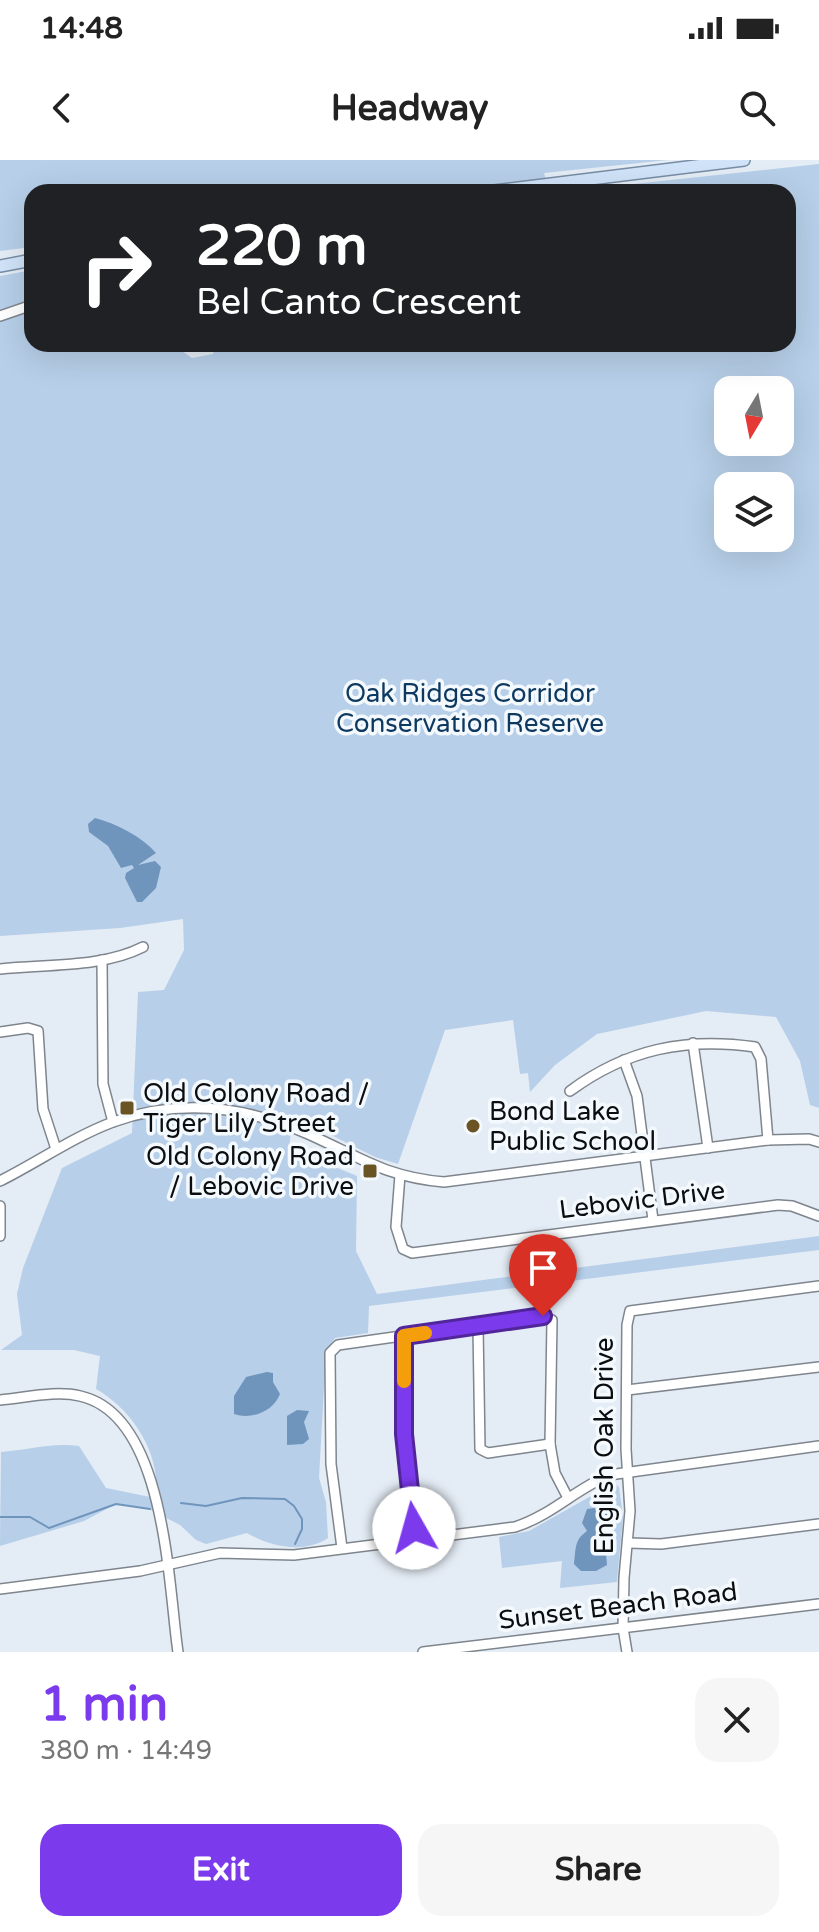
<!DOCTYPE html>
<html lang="en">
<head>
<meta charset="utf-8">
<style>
	body { margin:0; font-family:"Varela Round",sans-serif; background:#f6f6f6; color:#222; height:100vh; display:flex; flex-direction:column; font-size:30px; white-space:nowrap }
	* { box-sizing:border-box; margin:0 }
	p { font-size:26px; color:#767676 }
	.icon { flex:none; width:44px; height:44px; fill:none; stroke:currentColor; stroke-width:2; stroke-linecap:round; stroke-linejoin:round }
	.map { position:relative; height:1492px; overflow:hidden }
	.drawer { display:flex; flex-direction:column; background:#fff; flex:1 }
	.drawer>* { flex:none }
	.top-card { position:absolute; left:24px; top:24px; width:772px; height:168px; border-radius:24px; box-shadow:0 8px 32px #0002; background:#202124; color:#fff; overflow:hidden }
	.needle { width:52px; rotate:190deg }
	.buttons { position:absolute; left:714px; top:216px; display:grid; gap:16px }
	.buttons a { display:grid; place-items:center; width:80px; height:80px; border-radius:16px; background:#fff; box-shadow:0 8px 32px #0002; font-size:40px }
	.pin { position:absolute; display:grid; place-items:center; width:68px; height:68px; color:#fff; margin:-82px -34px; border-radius:50% 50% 50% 0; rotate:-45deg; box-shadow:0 0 8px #0007 }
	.pin .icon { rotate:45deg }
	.me { position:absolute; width:88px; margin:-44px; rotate:353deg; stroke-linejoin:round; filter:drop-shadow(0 0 6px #0008) }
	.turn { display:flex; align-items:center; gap:28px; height:168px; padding:0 40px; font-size:36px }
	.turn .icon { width:104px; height:104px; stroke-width:2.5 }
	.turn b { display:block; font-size:56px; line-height:68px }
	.round { display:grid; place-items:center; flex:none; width:84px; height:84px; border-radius:24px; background:#f6f6f6 }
	.head { display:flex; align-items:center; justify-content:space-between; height:136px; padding:0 40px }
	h1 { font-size:48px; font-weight:700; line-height:60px; color:#7c3aed }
	.button { display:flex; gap:16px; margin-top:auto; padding:16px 40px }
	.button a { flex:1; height:92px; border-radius:24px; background:#7c3aed; color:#fff; font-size:32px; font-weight:700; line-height:92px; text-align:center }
	.button a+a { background:#f6f6f6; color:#222 }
	.status { display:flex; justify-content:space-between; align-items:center; height:56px; padding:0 40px; background:#fff; direction:ltr }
	.status svg { height:22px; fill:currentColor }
	header { display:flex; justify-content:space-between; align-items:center; height:104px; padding:0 40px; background:#fff; font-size:36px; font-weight:700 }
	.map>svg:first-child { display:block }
	.green { fill:#b7cfe9; fill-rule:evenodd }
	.water { fill:#7095bd }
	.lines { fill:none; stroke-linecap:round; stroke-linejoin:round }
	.stream { stroke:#7095bd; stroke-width:2 }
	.minor-casing { stroke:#7e858d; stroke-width:12 }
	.major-casing { stroke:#778da4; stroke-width:14 }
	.minor { stroke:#fff; stroke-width:9 }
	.major { stroke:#d0e3f8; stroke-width:11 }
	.route-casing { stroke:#51269a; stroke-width:20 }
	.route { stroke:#7c3aed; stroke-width:14 }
	.slow { stroke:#f59e0b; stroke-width:14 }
	.poi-dot { fill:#6a5424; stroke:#f4f9fe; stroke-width:3 }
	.labels { text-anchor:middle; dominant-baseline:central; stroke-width:7; stroke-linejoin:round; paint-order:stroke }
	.park-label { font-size:26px; fill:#0d385f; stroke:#f4f9fe }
	.poi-label { font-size:26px; fill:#0b0e10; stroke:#f4f9fe; text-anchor:start }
	.street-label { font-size:26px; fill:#0b0e10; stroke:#f4f9fe }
</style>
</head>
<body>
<div class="status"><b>14:48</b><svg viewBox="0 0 49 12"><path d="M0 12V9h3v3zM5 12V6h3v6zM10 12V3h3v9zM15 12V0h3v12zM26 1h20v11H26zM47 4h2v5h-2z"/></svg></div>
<header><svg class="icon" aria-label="back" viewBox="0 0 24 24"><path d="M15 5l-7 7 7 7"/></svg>Headway<svg class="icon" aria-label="search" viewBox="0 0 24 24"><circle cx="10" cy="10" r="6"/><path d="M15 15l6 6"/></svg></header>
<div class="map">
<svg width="819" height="1492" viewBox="0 0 819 1492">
	<rect width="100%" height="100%" fill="#e4ecf5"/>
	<g class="green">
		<path d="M0,0h668l-124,13 2,8 -89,11h-425v55l-32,4z"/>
		<path d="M819,4v944l-9,-3 -10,-44 -24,-44 -70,-6 -109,23 -42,31 -25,27 -2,-19 -8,1 -7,-54 -68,10 -47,134 -23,-7 -82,-41 -4,32 68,28 -1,75 21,43 442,-58v14l-450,56 -1,27 -33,5 -9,13 -7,127 7,24 2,36c-24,16 -58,9 -81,-5l-41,11 -10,-4 -16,-15 -33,-17 -31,-4 -32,17 -84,25 1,-94c26,-2 52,-10 78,-6l27,42 49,10c8,-42 -23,-89 -59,-109l4,-33 -26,-6h-73l21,-15 -5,-41 6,-26 39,-100 70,-35 6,-141 26,-2 20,-40 -1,-31 -63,9 -120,8v-660l32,-6v74h140l20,14 21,-4 1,-10h574v-152h-229zM728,230h52v52h-52zM728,326h52v52h-52z"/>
		<path d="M614,1323l5,4 4,30 -6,65 -57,6 2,-27 -60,7 -3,-31 30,-6z"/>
	</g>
	<g class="water">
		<path d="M95,658c22,6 46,18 61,35l-18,12 17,-4 6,6 -5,21 -14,14h-5l-12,-24 1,-5 8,-5 -2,-3 -11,3 -13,-22 -19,-14 -1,-8z"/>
		<path d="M267,1212l6,1v9l7,12c-7,18 -29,26 -46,20v-18l12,-19z"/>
		<path d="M297,1250l12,1 -5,11 5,17 -6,5 -16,1v-29z"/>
		<path d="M594,1348l14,2 3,5v16l-6,11 2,23 -11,6h-15l-7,-7c2,-15 0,-24 13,-33l-5,-8 5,-14z"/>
	</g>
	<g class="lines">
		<g class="stream">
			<path d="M181,1343l25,3 36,-8 43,1 9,7 8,13v10l-7,15"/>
			<path d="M0,1357h30l19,11 67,-24 34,5"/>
		</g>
		<g class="minor-casing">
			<g id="minor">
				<path d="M0,156l32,-11"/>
				<path d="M102,800l1,124 10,38"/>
				<path d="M0,809c46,-5 102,-1 143,-22"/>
				<path d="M0,872l28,-4 10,3 5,78 13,40"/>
				<path d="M693,883l15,105"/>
				<path d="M624,900l13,36 16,124"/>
				<path d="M570,931c57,-42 116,-54 185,-44l6,12 7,81"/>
				<path d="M400,1015l-4,52 7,22 9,4 366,-48 14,1 27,10"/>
				<path d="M0,1021c38,-19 73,-44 113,-59 66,-24 132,-16 195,12 52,23 77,43 136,48l324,-42 41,-1 10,3"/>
				<path d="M0,1046v30"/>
				<path d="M478,1167l2,122 8,4 62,-9"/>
				<path d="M404,1176v98l12,105"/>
				<path d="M627,1230l192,-23"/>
				<path d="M0,1240c25,-2 55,-10 80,-4 86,19 88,188 98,256"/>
				<path d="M629,1383l32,1 158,-20"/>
				<path d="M342,1388l-11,-84 -1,-111 8,-8 205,-29 9,4 -2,124 5,29 13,25"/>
				<path d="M0,1429l140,-18 80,-18 74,2 221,-28c35,-11 61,-38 94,-52l210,-29"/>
				<path d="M423,1492l396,-48"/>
				<path d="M627,1492l-4,-24 1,-50 6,-67 -4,-62 1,-124 3,-14 189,-25"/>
			</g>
		</g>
		<g class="major-casing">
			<g id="major">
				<path d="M486,32l258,-32"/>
				<path d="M0,106l32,-6"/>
			</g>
		</g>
		<use href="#minor" class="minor"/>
		<use href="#major" class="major"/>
	</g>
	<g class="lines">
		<g class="route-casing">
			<path id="route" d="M414,1368l-10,-94v-98l139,-20"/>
		</g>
		<use href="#route" class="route"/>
		<path class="slow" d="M404,1221v-45l21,-3"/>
	</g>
	<g class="poi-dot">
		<rect x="119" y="940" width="16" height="16" rx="4"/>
		<circle cx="473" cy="966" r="8"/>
		<rect x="362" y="1003" width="16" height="16" rx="4"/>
	</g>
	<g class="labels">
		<g class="park-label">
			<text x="470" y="533">Oak Ridges Corridor<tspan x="470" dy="30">Conservation Reserve</tspan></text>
		</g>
		<g class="poi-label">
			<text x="143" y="933">Old Colony Road /<tspan x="143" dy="30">Tiger Lily Street</tspan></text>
			<text x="489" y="951">Bond Lake<tspan x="489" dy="30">Public School</tspan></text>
			<text x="354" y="996" text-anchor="end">Old Colony Road<tspan x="354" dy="30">/ Lebovic Drive</tspan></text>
		</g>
		<g class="street-label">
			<text transform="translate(642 1040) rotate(-7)">Lebovic Drive</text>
			<text transform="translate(604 1286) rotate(-90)">English Oak Drive</text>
			<text transform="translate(618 1446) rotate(-7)">Sunset Beach Road</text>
		</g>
	</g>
</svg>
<div class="buttons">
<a><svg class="needle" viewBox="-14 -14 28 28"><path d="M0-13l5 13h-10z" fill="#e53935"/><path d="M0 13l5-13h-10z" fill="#767676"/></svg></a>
<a><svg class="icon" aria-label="layers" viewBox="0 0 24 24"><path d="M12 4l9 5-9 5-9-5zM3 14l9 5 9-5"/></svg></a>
</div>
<div class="pin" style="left:543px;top:1156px;background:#d93025"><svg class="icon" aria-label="arrive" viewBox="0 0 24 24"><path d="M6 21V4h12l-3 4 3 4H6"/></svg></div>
<svg class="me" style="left:414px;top:1368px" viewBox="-20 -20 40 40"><circle r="19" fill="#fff"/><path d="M0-13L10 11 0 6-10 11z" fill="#7c3aed"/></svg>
<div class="top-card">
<div class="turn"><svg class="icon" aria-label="right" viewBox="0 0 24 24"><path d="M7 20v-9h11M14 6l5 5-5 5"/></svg><div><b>220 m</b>Bel Canto Crescent</div></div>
</div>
</div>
<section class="drawer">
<div class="head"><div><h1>1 min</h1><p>380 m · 14:49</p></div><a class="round"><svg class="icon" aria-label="close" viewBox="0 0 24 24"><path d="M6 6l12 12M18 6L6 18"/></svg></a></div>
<div class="button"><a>Exit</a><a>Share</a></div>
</section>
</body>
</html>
